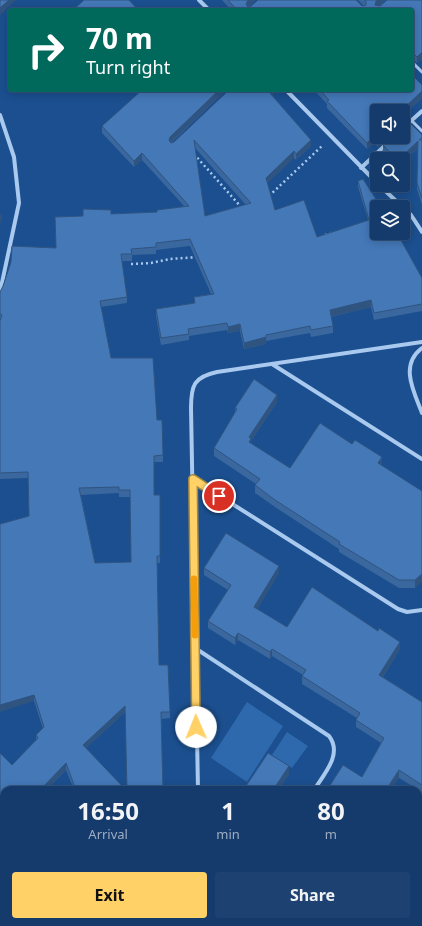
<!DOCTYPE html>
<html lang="en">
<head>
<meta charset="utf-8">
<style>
	body { margin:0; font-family:"Noto Sans",sans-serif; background:#1d4271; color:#f1f3f6; height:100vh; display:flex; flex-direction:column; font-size:15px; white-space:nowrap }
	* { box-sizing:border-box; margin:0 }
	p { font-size:13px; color:#9dadc1 }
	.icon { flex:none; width:22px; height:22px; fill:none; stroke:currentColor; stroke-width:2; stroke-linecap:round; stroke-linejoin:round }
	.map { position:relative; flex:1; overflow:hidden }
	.drawer { position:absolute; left:0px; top:786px; width:422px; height:140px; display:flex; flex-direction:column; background:#143b6b; border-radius:12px 12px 0 0; box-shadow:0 2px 10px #0003,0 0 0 1px #33557e }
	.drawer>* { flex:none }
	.guide { position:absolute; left:8px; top:8px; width:406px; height:84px; border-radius:4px; box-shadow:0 2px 10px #0003,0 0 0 1px #33557e; background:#00695c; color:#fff; overflow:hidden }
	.controls { position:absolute; left:370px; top:104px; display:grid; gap:8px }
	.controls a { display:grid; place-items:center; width:40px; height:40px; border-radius:4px; background:#143b6b; box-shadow:0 2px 10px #0003,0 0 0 1px #33557e; font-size:20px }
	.pin { position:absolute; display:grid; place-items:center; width:34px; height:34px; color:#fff; margin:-17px; border:2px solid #fff; border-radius:50%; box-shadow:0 1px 4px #0007 }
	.me { position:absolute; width:44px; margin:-22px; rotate:359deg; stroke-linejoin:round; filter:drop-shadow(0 0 3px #0008) }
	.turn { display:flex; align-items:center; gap:14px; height:84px; padding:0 12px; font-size:18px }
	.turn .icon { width:52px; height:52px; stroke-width:2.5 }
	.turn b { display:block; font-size:28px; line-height:34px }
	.eta { display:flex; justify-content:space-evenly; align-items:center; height:68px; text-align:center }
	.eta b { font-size:24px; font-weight:700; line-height:28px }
	.cta { display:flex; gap:8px; margin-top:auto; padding:8px 12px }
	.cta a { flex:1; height:46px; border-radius:4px; background:#ffd166; color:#111; font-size:16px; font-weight:700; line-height:46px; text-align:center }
	.cta a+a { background:#1d4271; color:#f1f3f6 }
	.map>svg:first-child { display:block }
	.green { fill:#2e69ad }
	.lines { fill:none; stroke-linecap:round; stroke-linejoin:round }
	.path { stroke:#a9c9ee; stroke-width:2.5; stroke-dasharray:2 3; stroke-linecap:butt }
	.service { stroke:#a9c9ee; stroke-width:3 }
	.minor { stroke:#a9c9ee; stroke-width:4 }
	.wall { fill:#3a679d; fill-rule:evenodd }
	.shaded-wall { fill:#305480 }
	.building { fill:#4478b7; stroke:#305480; fill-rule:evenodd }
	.route-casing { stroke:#a68842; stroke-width:10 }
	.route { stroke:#ffd166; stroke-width:7 }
	.slow { stroke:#f59e0b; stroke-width:7 }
</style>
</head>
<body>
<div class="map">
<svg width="422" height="926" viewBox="0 0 422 926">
	<rect width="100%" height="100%" fill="#1b4f8f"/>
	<g class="green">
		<path d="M247,702l36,24 -36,56 -36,-24z"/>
		<path d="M287,732l21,14 -16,22 -20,-13z"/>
	</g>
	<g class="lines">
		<g class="path">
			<path d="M194,154l48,54"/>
			<path d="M269,196l53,-50"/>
			<path d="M325,235l10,-3"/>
			<path d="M131,264l20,-1 19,-4 28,-2"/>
		</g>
		<g class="service">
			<path d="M412,62l10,10"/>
			<path d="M411,120l11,11"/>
		</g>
		<g class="minor">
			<path d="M199,0l10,10"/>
			<path d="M286,90l91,93"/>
			<path d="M0,115l14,42 5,46 -19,89"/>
			<path d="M403,128l19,-17"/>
			<path d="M361,168l33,-31"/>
			<path d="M379,185l32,30 11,17"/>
			<path d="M422,348c-23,17 -8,44 0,65"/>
			<path d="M272,364l150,95"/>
			<path d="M193,479l205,130 9,3 15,-2"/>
			<path d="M195,648l134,88c14,18 -5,38 -15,54"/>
			<path d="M198,790l-7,-382c0,-23 3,-31 26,-36l205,-30"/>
			<path d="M201,922v4"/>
			<path d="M227,926l3,-4"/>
		</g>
	</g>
	<g class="wall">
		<path d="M222,0h33l-7,7 114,-1h2l-6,-6h27l-6,6h1l42,-6v59l-5,4 -4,-4 -1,1 1,7 -1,1v-58h-181z"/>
		<path d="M412,75l10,10v13l-19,18v8v-13h-26v26h12l-11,10 -4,-4 -7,6 -40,-41v-4l-13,-14h98z"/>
		<path d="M226,90l-55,53 3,-1 98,-47 39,51 -15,14 -2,-2 -27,25 8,27 42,27 51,-17 -10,-33v-6l64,97v33l-48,9 -3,-13 -40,10 2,9v7l-22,4 -1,-4 -44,8v3l-22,5 -4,-18 -12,2 -1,-3 -38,6v4l-28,5 -5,-29v-7l38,-6v-6l17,-3 -21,-48 -34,4v4l-24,1v6h-10l5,36v6l-26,4 10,51 46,62 6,35v7h-9v33h6v68h-3l2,102 11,47v6l-8,1 -37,-7 -39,36 40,42h-52l-8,-20 -20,20h-42l8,-25 24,-25v-5l7,-6 -9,-28 -6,-223 -28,1v-187l56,-44 55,-34 46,-2 27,-6 -42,-46 -8,7 -32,-34v-7zM195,148l51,57 -41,11zM119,493v4h11l1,65 -36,1 -14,-68z"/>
		<path d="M422,135v70l-5,-16 1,-41 -15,14v-3h-13l-7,-7v-7z"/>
		<path d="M277,402l-26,39v2l39,25 92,-4 -1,1 41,26 -7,97h-16l-60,-36v-3l-64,-42 -20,-14v-8l1,-1 -42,-28v-8l21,-35v-5z"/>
		<path d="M204,568l75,5 -22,36 30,18 113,22 -17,28 39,25v90l-23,-14 -37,-1 19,-34 -25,-16v-7l1,-2 -55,-34v-8l1,-1 -31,-19 -2,3 -32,-19 -3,5 -27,-17v-7l20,-31 -24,-15z"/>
		<path d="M289,774l-11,16h-32v-4z"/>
		<path d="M418,850l4,2v26l-4,-3z"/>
		<path d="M270,922h34l-3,4h-25z"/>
		<path d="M348,922h40l-1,2 4,2h-43z"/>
	</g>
	<g class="shaded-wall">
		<path d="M9,0h7l-16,15v-7z"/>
		<path d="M248,0h7l-8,7 -1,-3z"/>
		<path d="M377,0h8l-9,8 -1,-3 1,-4z"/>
		<path d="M422,52v7l-5,4v-6z"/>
		<path d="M412,53h1v6l-1,1z"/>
		<path d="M413,61v6l-1,1v-6z"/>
		<path d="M219,90h7l-56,53 -1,-3 1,-3z"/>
		<path d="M271,90h7l-9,8v-6z"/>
		<path d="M422,91v7l-19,18v-5h-2z"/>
		<path d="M374,136v7l-7,6v-6z"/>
		<path d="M382,137h7l-11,10v-7z"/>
		<path d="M311,140v6l-15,14v-6z"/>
		<path d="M418,141v7l-15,14v-3h-4z"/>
		<path d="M294,151v7l-28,26v-6z"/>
		<path d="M142,153v7l-8,7v-6z"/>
		<path d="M2,212v7l-2,5v-8z"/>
		<path d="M371,300v7l-41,10v-7z"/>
		<path d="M240,324v7l-12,2v-6z"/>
		<path d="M266,337v7l-22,5v-6z"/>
		<path d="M277,395v7l-26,39v5l-2,4v-13z"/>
		<path d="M382,457v7l-4,6v-7z"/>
		<path d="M279,566v7l-25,42v-8z"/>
		<path d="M422,574v8l-7,6v-8z"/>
		<path d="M238,633v7l-3,5v-7z"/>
		<path d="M400,642v7l-21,34v-8z"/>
		<path d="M272,649v7l-2,3v-7z"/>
		<path d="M34,695v6l-34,11v-7z"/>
		<path d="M125,706v6l-42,39v-6z"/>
		<path d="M66,763v7l-20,20h-6z"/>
		<path d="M289,766v8l-11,16h-5z"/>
		<path d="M399,770v8l-8,12h-5z"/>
		<path d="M4,853v7l-4,4v-6z"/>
		<path d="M299,922h5l-3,4h-5z"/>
	</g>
	<g class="building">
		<path d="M0,0h9l-9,8z"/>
		<path d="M84,0h45l9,10h-65z"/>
		<path d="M228,0h20l-2,4 2,3 3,-1 7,-6h98l6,6 4,-1v-3l-1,-2h12l-1,1 -1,4 5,1 7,-6h35v52l-5,5 -4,-4h-1v-43h-175z"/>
		<path d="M412,75l10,10v6l-21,20h-24v26h5l-4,3 -4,-4 -7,7 -40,-42 2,-1 -9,-10h92z"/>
		<path d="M142,90h77l-49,47 -1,3 2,3 3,-1 55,-52h42l-2,2 42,48 -15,14 -2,-3 -28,27 9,32 29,-10 13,37 52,-17 -11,-39 5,-2 18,28h-4v26h20l25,45v26l-48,9 -3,-13 -41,10 3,16 -22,4 -1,-4 -44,9v2l-22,6 -4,-19 -12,3 -1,-4 -39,6 1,5 -28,4 -5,-29 39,-6 -1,-6 20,-3 -24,-55 -34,4v4l-25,2 1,5h-11l6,43 -27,4 11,57h42l4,62h5l1,35 -9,1v39h6v61h-3l2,109h9l2,47h-9l2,78h-36l-2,-84 -42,39 43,45h-50l-10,-27 -26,27h-36v63l-4,5v-105l12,12 26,-27 -2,-3 8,-8 -10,-32 -34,10v-181l29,-8 -1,-44 -28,1v-152l2,-6 -2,-1v-22l3,-6 8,-24 1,-16 44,2 -1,-31 28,-1v-7l28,1v4l46,-2v-2l32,-4 -47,-53 -8,8 -32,-35zM194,140l57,63 -46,13zM119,487v3h11l1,72 -36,1 -16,-75z"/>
		<path d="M408,121l14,14v2l-3,3h3v58l-5,-15 1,-42 -19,18h-3l-13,-14 9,-8h11v-12z"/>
		<path d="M254,379l23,16 -28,42 2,2 -2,3 41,26 30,-45 32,21 3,-4 27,17 -4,6 44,28v83l-7,6h-16l-60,-36 1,-2 -65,-42 -20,-15 5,-6 -46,-31 23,-39 -2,-1z"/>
		<path d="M226,533l53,33 -25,41 33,20 25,-40 66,44 1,-3 21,14 -21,33 43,27v83l-23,-15 -13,20h-59l16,-25 19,12 22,-39 -28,-18 4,-7 -58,-37 4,-6 -34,-21 -2,3 -32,-19 -3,5 -27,-17 23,-36 -27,-17z"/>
		<path d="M268,753l21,13 -16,24h-21l-6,-4z"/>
		<path d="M418,850l4,2v20l-4,-3z"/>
		<path d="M0,900l4,3v19h90l1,1 1,-1h71v4h-167z"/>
		<path d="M281,922h18l-3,4h-9z"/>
		<path d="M352,922h33l6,4h-40l2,-3z"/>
	</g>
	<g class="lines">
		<g class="route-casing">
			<path id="route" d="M196,727l-3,-248 26,17"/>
		</g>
		<use href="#route" class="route"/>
		<path class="slow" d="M194,579l1,56"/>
	</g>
</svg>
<div class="controls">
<a><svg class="icon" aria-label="sound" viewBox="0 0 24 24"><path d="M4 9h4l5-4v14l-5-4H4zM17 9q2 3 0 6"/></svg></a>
<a><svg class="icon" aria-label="search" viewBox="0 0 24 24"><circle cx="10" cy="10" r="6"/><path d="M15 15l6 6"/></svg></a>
<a><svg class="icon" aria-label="layers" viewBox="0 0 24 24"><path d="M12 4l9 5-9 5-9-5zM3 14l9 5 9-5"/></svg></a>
</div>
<div class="pin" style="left:219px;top:496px;background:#d93025"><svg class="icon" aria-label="arrive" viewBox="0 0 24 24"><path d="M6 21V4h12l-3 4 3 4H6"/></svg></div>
<svg class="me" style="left:196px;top:727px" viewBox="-20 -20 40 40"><circle r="19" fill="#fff"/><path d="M0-13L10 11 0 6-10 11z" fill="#ffd166"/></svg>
<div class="guide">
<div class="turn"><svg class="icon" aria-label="right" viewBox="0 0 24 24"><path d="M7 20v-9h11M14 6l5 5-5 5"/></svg><div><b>70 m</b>Turn right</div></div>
</div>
<section class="drawer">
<div class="eta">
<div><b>16:50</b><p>Arrival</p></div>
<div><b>1</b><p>min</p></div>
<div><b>80</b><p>m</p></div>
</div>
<div class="cta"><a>Exit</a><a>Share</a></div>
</section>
</div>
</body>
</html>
